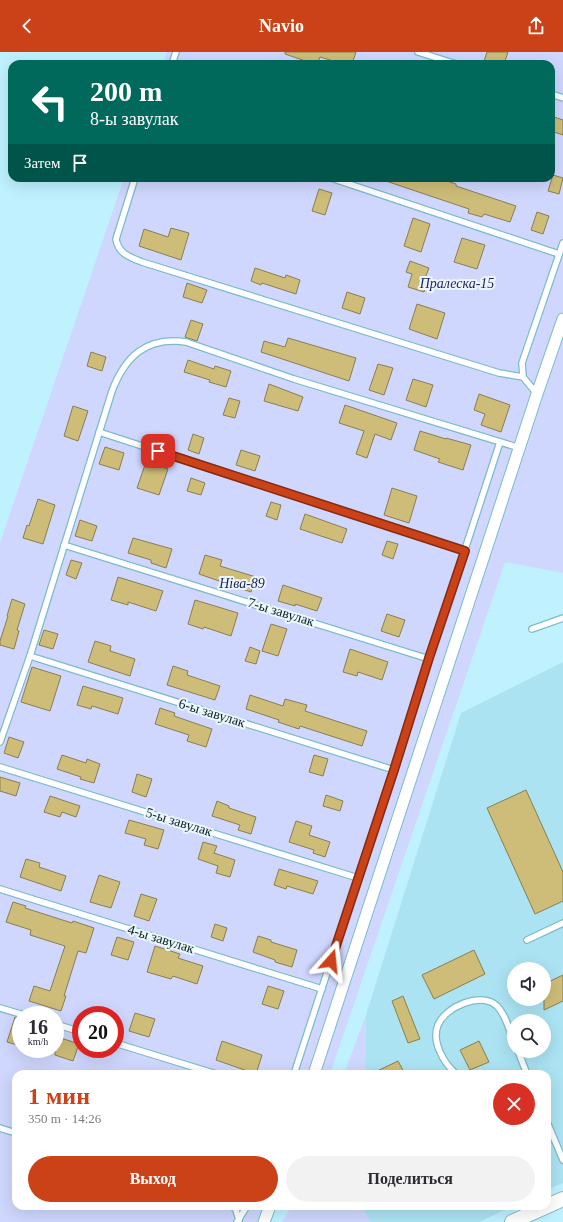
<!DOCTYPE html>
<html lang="ru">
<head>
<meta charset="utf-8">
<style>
	body { margin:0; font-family:Georgia,serif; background:#f2f2f3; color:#2b2b33; height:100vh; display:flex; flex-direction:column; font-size:15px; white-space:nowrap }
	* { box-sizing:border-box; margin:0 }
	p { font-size:13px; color:#7c7c81 }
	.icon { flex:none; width:22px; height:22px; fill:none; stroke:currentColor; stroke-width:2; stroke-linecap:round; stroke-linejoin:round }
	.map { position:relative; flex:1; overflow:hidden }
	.sheet { position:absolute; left:12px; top:1018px; width:539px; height:140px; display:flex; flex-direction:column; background:#fff; border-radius:12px; box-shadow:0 4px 16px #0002 }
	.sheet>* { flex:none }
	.guide { position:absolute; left:8px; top:8px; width:547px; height:122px; border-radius:12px; box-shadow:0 4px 16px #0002; background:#00695c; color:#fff; overflow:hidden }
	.tools { position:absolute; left:507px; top:910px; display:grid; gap:8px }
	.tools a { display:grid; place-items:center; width:44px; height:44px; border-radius:50%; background:#fff; box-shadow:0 4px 16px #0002; font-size:20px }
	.speed { position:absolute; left:12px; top:954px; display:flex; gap:8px; font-size:20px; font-weight:700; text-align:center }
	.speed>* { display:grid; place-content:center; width:52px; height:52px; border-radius:50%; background:#fff; box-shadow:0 4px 16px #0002; line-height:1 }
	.speed small { font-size:10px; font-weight:400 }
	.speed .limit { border:6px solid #d22; background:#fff; color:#111 }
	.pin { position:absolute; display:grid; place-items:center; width:34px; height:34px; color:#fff; margin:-17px; border-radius:8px; box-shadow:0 2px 6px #0006 }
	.me { position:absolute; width:44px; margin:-22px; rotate:18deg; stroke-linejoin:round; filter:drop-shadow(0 0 3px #0008) }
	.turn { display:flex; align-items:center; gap:14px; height:84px; padding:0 16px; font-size:18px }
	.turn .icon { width:52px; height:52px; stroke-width:2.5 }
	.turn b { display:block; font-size:28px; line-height:34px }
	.then { display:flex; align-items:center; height:38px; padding:0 16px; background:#0003; gap:8px; font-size:15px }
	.round { display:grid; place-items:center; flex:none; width:42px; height:42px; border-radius:21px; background:#f2f2f3 }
	.head { display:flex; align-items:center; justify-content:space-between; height:68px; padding:0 16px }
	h1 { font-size:24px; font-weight:700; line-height:30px; color:#cb4219 }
	.button { display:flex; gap:8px; margin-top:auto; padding:8px 16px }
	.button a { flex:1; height:46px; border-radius:24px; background:#cb4219; color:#fff; font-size:16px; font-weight:700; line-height:46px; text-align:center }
	.button a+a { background:#f2f2f3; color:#2b2b33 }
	header { display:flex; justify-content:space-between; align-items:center; height:52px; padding:0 16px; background:#cb4219; color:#fff; font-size:18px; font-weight:700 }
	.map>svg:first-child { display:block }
	.built { fill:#abe3f2; fill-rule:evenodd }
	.green { fill:#cfd7fe; fill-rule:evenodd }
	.building { fill:#cebd78; stroke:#8a7e4f }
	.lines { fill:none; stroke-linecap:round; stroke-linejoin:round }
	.service-casing { stroke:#7dbbcb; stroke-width:8 }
	.minor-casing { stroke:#7dbbcb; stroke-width:13 }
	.tertiary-casing { stroke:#7dbbcb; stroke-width:16 }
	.service { stroke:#fff; stroke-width:5.5 }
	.minor { stroke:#fff; stroke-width:11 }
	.tertiary { stroke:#fff; stroke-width:14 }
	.route-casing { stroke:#842b10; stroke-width:10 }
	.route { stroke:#cb4219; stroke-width:7 }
	.labels { text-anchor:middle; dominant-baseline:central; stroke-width:4; stroke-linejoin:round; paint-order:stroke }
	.park-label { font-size:14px; font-style:italic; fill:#1e1d64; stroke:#ecf7fb }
	.street-label { font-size:14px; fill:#061f26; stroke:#ecf7fb }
</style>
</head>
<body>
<header><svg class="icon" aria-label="back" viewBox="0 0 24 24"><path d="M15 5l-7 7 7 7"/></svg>Navio<svg class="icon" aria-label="share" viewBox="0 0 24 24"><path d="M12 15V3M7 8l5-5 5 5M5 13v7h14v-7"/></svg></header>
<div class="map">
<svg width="563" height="1170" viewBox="0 0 563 1170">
	<rect width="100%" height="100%" fill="#c0f1ff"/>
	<g class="built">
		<path d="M563,610v521l-16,7v-116h-182l1,-59 95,-302zM514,917h30v30h-30zM514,969h30v30h-30z"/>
		<path d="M363,1154h150l-34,16h-108l-8,-12z"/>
	</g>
	<g class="green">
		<path d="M167,0h396v521l-58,-11 -175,512h-314v132h263l-12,16h-267v-679l124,-365h427v-114h-388zM21,963h34v34h-34zM81,963h34v34h-34z"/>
		<path d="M366,963l-1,59h-21z"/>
		<path d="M292,1154h71v4l8,12h-89z"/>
	</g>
	<g class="building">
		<path d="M285,0h71l-4,12h-9l-23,-7 -3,7h-3l-29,-10z"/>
		<path d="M487,0h21l-4,12h-11l-9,-3z"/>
		<path d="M551,64l12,4v15l-12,-4z"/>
		<path d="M553,123l10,3 -4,16 -11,-3z"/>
		<path d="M384,126h54l18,6v2l60,20 -6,16 -26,-8 -2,3 -14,-4 1,-4 -86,-29z"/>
		<path d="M319,137l13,4 -7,22 -13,-4z"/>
		<path d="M537,160l12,4 -6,18 -12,-4z"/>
		<path d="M413,166l17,6 -9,28 -17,-6z"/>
		<path d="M171,176l18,5 -8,27 -42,-14 5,-17 24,8z"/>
		<path d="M462,186l23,7 -8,24 -23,-7z"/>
		<path d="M410,209l19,7 -4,10 3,1 -4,13 -16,-5 4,-13 -6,-2z"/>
		<path d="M255,216l30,10 1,-3 14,5 -4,14 -34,-11 -1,2 -10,-4z"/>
		<path d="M187,231l20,7 -5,13 -19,-6z"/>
		<path d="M347,240l18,6 -5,16 -18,-6z"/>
		<path d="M417,252l28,9 -8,26 -28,-10z"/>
		<path d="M191,268l12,4 -6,17 -12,-4z"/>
		<path d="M288,286l68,20 -7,23 -88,-29 3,-11 21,6z"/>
		<path d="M91,300l15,5 -4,14 -15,-5z"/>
		<path d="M188,308l26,9 1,-3 16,5 -5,16 -17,-5 1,-2 -26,-8z"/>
		<path d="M378,312l15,4 -9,27 -15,-5z"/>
		<path d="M413,327l20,6 -7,22 -20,-7z"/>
		<path d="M269,332l34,13 -5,14 -34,-10z"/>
		<path d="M479,342l31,11 -9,27 -20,-7 4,-11 -11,-4z"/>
		<path d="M229,346l11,3 -5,17 -12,-3z"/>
		<path d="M345,353l52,18 -6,17 -16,-6 -8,24 -11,-4 8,-23 -25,-8z"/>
		<path d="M73,354l15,5 -10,30 -14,-5z"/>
		<path d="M420,379l26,8v-1l25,7 -8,25 -25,-8 2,-3 -26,-9z"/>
		<path d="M193,382l11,4 -5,16 -11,-4z"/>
		<path d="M105,395l19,6 -5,17 -20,-6z"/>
		<path d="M241,398l19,6 -5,15 -19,-6z"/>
		<path d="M146,410l22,7 -9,26 -22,-7z"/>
		<path d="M191,426l14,5 -4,12 -14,-4z"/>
		<path d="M392,436l25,8 -8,27 -25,-8z"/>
		<path d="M38,447l17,6 -12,39 -20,-6 4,-13 2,1z"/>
		<path d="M271,450l10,3 -4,15 -11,-4z"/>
		<path d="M305,462l42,15 -5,14 -42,-14z"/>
		<path d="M80,468l17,6 -5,15 -17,-5z"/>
		<path d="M133,486l39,11 -6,19 -15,-5v-3l-23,-7z"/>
		<path d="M387,489l11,3 -5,15 -11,-4z"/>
		<path d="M205,503l17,5 -2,6 36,11 -5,15 -52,-18z"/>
		<path d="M71,508l11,3 -6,16 -10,-4z"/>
		<path d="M118,525l45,14 -7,20 -28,-9v3l-17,-5z"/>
		<path d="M283,533l39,13 -5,13 -22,-7v2l-17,-5z"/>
		<path d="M12,547l13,5 -8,26 2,1 -5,18 -14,-4v-4l8,-25h-1z"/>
		<path d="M195,548l43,13 -7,23 -27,-9 -1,2 -15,-5z"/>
		<path d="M387,562l18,6 -6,17 -18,-6z"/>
		<path d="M271,572l16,5 -9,27 -16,-5z"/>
		<path d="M44,578l14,4 -5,15 -14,-4z"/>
		<path d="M95,589l16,5 -1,5 25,8 -5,17 -42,-14z"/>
		<path d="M250,595l10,4 -4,13 -11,-3z"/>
		<path d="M350,597l38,13 -6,18 -24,-8 -1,4 -14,-4z"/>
		<path d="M173,614l15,5 -1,4 33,11 -5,14 -48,-15z"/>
		<path d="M32,615l29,9 -11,35 -29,-9z"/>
		<path d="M83,634l40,12 -5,16 -26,-8 -1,3 -14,-4z"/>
		<path d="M250,643l33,11 2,-7 22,6 -2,6 62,20 -5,15 -62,-20 -1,3 -21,-7 1,-2 -33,-11z"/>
		<path d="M160,656l15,5 -1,3 38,13 -6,18 -19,-6 2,-6 -34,-11z"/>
		<path d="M9,685l15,5 -6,16 -14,-5z"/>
		<path d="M62,703l24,8 1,-4 13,5 -6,19 -14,-4 1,-2 -24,-8z"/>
		<path d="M314,703l14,4 -5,17 -14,-4z"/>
		<path d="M137,722l15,5 -6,18 -14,-5z"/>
		<path d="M0,725l20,6 -4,13 -16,-5z"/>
		<path d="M526,738l37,82v29l-28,13 -48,-106z"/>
		<path d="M326,743l17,6 -3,10 -17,-5z"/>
		<path d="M50,744l30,10 -4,11 -14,-5 -2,5 -16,-5z"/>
		<path d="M217,749l12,5v2l27,9 -5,17 -13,-4 2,-5 -28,-9z"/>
		<path d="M129,768l35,10 -6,19 -14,-4 2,-6 -21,-6z"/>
		<path d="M296,769l16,5 -3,9 21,7 -5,15 -12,-4 1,-3 -25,-8z"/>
		<path d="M203,790l14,4 -3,7 21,7 -5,17 -14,-4 2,-7 -20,-7z"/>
		<path d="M26,807l14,4 -1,4 27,9 -5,15 -41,-14z"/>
		<path d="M279,817l39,12 -5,13 -26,-8 -1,3 -12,-4z"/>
		<path d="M99,823l21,7 -9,26 -21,-6z"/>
		<path d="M141,842l16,5 -8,22 -15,-5z"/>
		<path d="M13,850l13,4 -1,2 47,15 1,-2 21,7 -8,25 -8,-2 -14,45h2l-5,15 -32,-10 5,-15 16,5 15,-45 -35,-11 1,-5 -25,-8z"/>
		<path d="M215,872l12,4 -4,13 -12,-4z"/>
		<path d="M258,884l13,4v2l26,8 -5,17 -17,-5v-2l-22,-8z"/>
		<path d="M117,885l17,5 -6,18 -17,-5z"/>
		<path d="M155,894l25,8 -2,4 25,8 -6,18 -24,-8 -2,3 -24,-7z"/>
		<path d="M474,898l11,24 -51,25 -12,-24z"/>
		<path d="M563,923v26l-19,9v-26z"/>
		<path d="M268,934l16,5 -6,18 -16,-5z"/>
		<path d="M403,944l17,43 -12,4 -16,-42z"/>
		<path d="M135,961l20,6 -6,18 -20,-6z"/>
		<path d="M15,965l6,2v27l-14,-4z"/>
		<path d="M55,984l24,8 -6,17 -18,-6z"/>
		<path d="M222,989l40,14 -6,19 -40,-14z"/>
		<path d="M479,989l10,21 -19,8 -10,-20z"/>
		<path d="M398,1009l7,13h-34z"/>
	</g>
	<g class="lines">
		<g class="service-casing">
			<g id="service">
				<path d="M418,0l38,12"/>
				<path d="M172,12l4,-12"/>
				<path d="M551,42l12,4"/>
				<path d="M135,126l-19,61c2,14 13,18 26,23l357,111 24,4"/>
				<path d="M331,126l228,76"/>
				<path d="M537,342l-14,-17 -1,-14 41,-120"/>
				<path d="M99,380l366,119"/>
				<path d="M64,493l365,114"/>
				<path d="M532,577l31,-11"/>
				<path d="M30,604l364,114"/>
				<path d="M0,690l30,-86 82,-265c13,-34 34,-55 74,-49l108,37 226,69"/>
				<path d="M0,715l358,111"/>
				<path d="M0,837l322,100"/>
				<path d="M527,888l36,-17"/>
				<path d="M0,956l24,7"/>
				<path d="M55,972l26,8"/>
				<path d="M115,991l101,31"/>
				<path d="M518,999l9,23"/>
				<path d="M294,1022l206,-632"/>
				<path d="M456,1022c-12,-11 -25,-32 -18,-49 7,-18 43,-34 59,-19 9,9 12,24 17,36"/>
				<path d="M547,1070l16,38"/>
				<path d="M0,1076l16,5"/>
				<path d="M233,1154l3,4 3,10"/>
				<path d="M237,1170l10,-16"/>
			</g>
		</g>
		<g class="minor-casing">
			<g id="minor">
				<path d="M314,1022l223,-680 26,-75"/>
				<path d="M264,1170l6,-16"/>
			</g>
		</g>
		<g class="tertiary-casing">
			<path id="tertiary" d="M512,1170l51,-23"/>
		</g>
		<use href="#service" class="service"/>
		<use href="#minor" class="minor"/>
		<use href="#tertiary" class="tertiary"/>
	</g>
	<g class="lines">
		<g class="route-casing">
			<path id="route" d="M158,399l307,100 -36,107 -35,112 -63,191"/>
		</g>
		<use href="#route" class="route"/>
	</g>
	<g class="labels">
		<g class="park-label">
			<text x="457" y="231">Пралеска-15</text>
			<text x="242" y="531">Ніва-89</text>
		</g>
		<g class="street-label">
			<text transform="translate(281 560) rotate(17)">7-ы завулак</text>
			<text transform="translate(212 661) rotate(17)">6-ы завулак</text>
			<text transform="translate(179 770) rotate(17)">5-ы завулак</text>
			<text transform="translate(161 887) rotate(17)">4-ы завулак</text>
		</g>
	</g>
</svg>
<div class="tools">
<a><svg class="icon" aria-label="sound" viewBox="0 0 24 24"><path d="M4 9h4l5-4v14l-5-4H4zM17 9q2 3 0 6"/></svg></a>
<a><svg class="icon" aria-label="search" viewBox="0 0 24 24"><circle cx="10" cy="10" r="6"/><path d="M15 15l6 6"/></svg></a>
</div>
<div class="speed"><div>16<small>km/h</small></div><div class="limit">20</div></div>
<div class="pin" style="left:158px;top:399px;background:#d93025"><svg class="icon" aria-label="arrive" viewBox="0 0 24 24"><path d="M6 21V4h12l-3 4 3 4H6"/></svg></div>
<svg class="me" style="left:331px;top:909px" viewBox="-20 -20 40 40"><path d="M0-17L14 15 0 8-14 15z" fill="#cb4219" stroke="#fff" stroke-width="4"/></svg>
<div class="guide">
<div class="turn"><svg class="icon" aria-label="left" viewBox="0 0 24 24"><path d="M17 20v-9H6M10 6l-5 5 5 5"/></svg><div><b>200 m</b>8-ы завулак</div></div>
<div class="then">Затем<svg class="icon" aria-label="arrive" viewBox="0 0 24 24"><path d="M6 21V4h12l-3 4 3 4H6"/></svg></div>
</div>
<section class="sheet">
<div class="head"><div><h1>1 мин</h1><p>350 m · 14:26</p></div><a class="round" style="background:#d93025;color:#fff"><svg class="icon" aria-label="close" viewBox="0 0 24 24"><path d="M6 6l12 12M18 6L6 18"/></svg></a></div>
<div class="button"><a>Выход</a><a>Поделиться</a></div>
</section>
</div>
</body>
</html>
